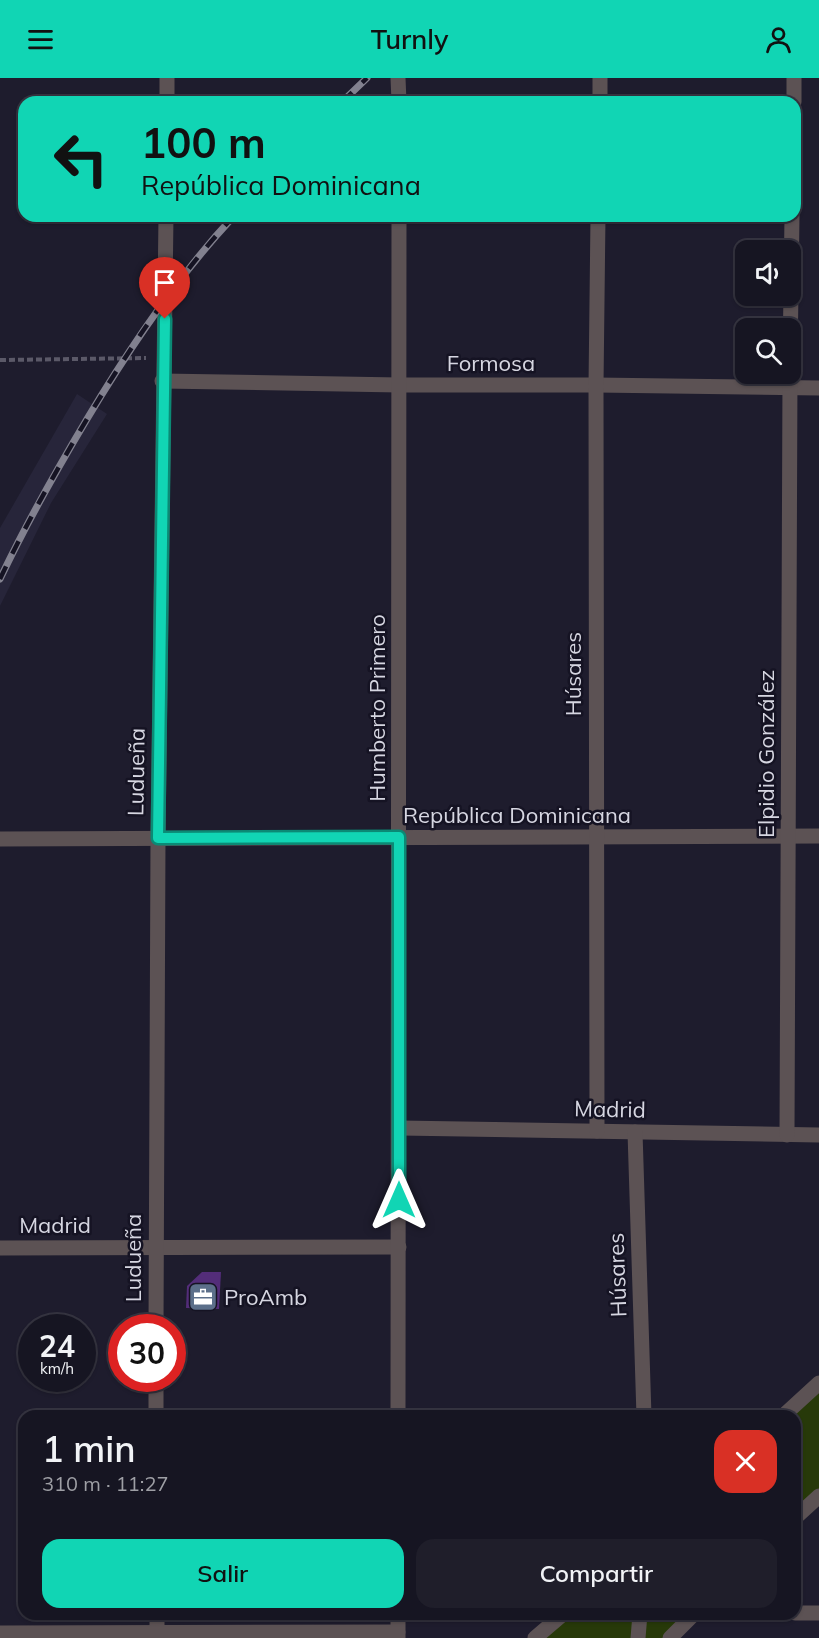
<!DOCTYPE html>
<html lang="es">
<head>
<meta charset="utf-8">
<style>
	body { margin:0; font-family:Mulish,sans-serif; background:#1f1e2a; color:#f1f3f6; height:100vh; display:flex; flex-direction:column; font-size:22px; white-space:nowrap }
	* { box-sizing:border-box; margin:0 }
	p { font-size:20px; color:#9e9fa5 }
	.icon { flex:none; width:33px; height:33px; fill:none; stroke:currentColor; stroke-width:2; stroke-linecap:round; stroke-linejoin:round }
	.map { position:relative; flex:1; overflow:hidden }
	.details { position:absolute; left:18px; top:1332px; width:783px; height:210px; display:flex; flex-direction:column; background:#161522; border-radius:18px; box-shadow:0 2px 4px #0004,0 0 0 2px #353440 }
	.details>* { flex:none }
	.banner { position:absolute; left:18px; top:18px; width:783px; height:126px; border-radius:18px; box-shadow:0 2px 4px #0004,0 0 0 2px #353440; background:#11d5b4; color:#111; overflow:hidden }
	.fabs { position:absolute; left:735px; top:162px; display:grid; gap:12px }
	.fabs a { display:grid; place-items:center; width:66px; height:66px; border-radius:12px; background:#161522; box-shadow:0 2px 4px #0004,0 0 0 2px #353440; font-size:30px }
	.speed { position:absolute; left:18px; top:1236px; display:flex; gap:12px; font-size:30px; font-weight:700; text-align:center }
	.speed>* { display:grid; place-content:center; width:78px; height:78px; border-radius:50%; background:#161522; box-shadow:0 2px 4px #0004,0 0 0 2px #353440; line-height:1 }
	.speed small { font-size:15px; font-weight:400 }
	.speed .limit { border:9px solid #d22; background:#fff; color:#111 }
	.pin { position:absolute; display:grid; place-items:center; width:51px; height:51px; color:#fff; margin:-62px -26px; border-radius:50% 50% 50% 0; rotate:-45deg; box-shadow:0 0 6px #0007 }
	.pin .icon { rotate:45deg }
	.me { position:absolute; width:66px; margin:-33px; rotate:0deg; stroke-linejoin:round; filter:drop-shadow(0 0 4px #0008) }
	.turn { display:flex; align-items:center; gap:21px; height:126px; padding:0 24px; font-size:27px }
	.turn .icon { width:78px; height:78px; stroke-width:2.5 }
	.turn b { display:block; font-size:42px; line-height:51px }
	.round { display:grid; place-items:center; flex:none; width:63px; height:63px; border-radius:18px; background:#1f1e2a }
	.head { display:flex; align-items:center; justify-content:space-between; height:102px; padding:0 24px }
	h1 { font-size:36px; font-weight:600; line-height:45px }
	.button { display:flex; gap:12px; margin-top:auto; padding:12px 24px }
	.button a { flex:1; height:69px; border-radius:18px; background:#11d5b4; color:#111; font-size:24px; font-weight:600; line-height:69px; text-align:center }
	.button a+a { background:#1f1e2a; color:#f1f3f6 }
	header { display:flex; justify-content:space-between; align-items:center; height:78px; padding:0 24px; background:#11d5b4; color:#111; font-size:27px; font-weight:600 }
	.map>svg:first-child { display:block }
	.built { fill:#27253a }
	.green { fill:#273909 }
	.building { fill:#532d79 }
	.lines { fill:none; stroke-linecap:round; stroke-linejoin:round }
	.path { stroke:#5b5968; stroke-width:4; stroke-dasharray:6 3; stroke-linecap:butt }
	.minor { stroke:#5c5254; stroke-width:15 }
	.rail-casing { stroke:#82818f; stroke-width:7 }
	.rail { stroke:#151323; stroke-width:4.5; stroke-dasharray:14; stroke-linecap:butt }
	.route-casing { stroke:#0b8a75; stroke-width:15 }
	.route { stroke:#11d5b4; stroke-width:10 }
	.labels { text-anchor:middle; dominant-baseline:central; stroke-width:5; stroke-linejoin:round; paint-order:stroke }
	.street-label { font-size:22px; fill:#d6d6e1; stroke:#151323 }
	.poi-label { font-size:22px; fill:#d6d6e1; stroke:#151323; text-anchor:start }
</style>
</head>
<body>
<header><svg class="icon" aria-label="menu" viewBox="0 0 24 24"><path d="M4 6h16M4 12h16M4 18h16"/></svg>Turnly<svg class="icon" aria-label="person" viewBox="0 0 24 24"><circle cx="12" cy="8" r="4"/><path d="M4 21q1-7 8-7t8 7"/></svg></header>
<div class="map">
<svg width="819" height="1560" viewBox="0 0 819 1560">
	<rect width="100%" height="100%" fill="#1e1c2d"/>
	<path class="built" d="M77,316l30,20 -56,89 -51,103v-78z"/>
	<g class="green">
		<path d="M819,1305v113l-24,22v-102h-12z"/>
		<path d="M563,1536h131l-24,24h-135z"/>
	</g>
	<path class="building" d="M202,1194h19l-2,37 -33,-1 1,-22z"/>
	<g class="lines">
		<path class="path" d="M0,282l146,-2"/>
		<g class="minor">
			<path d="M398,0l1,24"/>
			<path d="M167,24v-24"/>
			<path d="M600,24v-24"/>
			<path d="M794,24v-24"/>
			<path d="M790,285l2,-147"/>
			<path d="M162,303l238,4h196l223,3"/>
			<path d="M0,761l819,-3"/>
			<path d="M400,1050l419,7"/>
			<path d="M597,1053l-1,-746 2,-169"/>
			<path d="M635,1054l9,284"/>
			<path d="M787,1057l3,-761"/>
			<path d="M0,1170l399,-1"/>
			<path d="M156,1250l2,-490 8,-622"/>
			<path d="M156,1300v38"/>
			<path d="M398,1338l1,-1200"/>
			<path d="M783,1338l36,-33"/>
			<path d="M795,1440l24,-22"/>
			<path d="M795,1535h24"/>
			<path d="M157,1536v24"/>
			<path d="M0,1555l398,-1"/>
			<path d="M398,1560v-24"/>
			<path d="M535,1560l28,-24"/>
			<path d="M638,1560l2,-24"/>
			<path d="M670,1560l24,-24"/>
		</g>
		<g class="rail-casing">
			<g id="rail">
				<path d="M342,24l25,-24"/>
				<path d="M0,501c26,-55 56,-108 87,-160 43,-72 90,-142 147,-203"/>
			</g>
		</g>
		<use href="#rail" class="rail"/>
	</g>
	<g class="lines">
		<g class="route-casing">
			<path id="route" d="M165,241l-7,519 241,-1v363"/>
		</g>
		<use href="#route" class="route"/>
	</g>
	<defs>
		<g id="office-square" transform="scale(1.5)"><rect x="-9" y="-9" width="18" height="18" rx="4" fill="#5c6f8a" stroke="#151323"/><path d="M-6-3h4V-5.5h4V-3h4V5H-6ZM-1-4.5V-3h2v-1.5ZM-6 0V1H6V0Z" fill="#fff"/></g>
	</defs>
	<g fill-rule="evenodd">
		<use href="#office-square" x="203" y="1219"/>
	</g>
	<g class="labels">
		<g class="street-label">
			<text x="491" y="285">Formosa</text>
			<text transform="translate(573 596) rotate(-90)">Húsares</text>
			<text transform="translate(377 630) rotate(-90)">Humberto Primero</text>
			<text transform="translate(766 676) rotate(-90)">Elpidio González</text>
			<text transform="translate(136 694) rotate(-89)">Ludueña</text>
			<text x="517" y="737">República Dominicana</text>
			<text transform="translate(610 1031) rotate(1)">Madrid</text>
			<text x="55" y="1147">Madrid</text>
			<text transform="translate(133 1180) rotate(-90)">Ludueña</text>
			<text transform="translate(617 1197) rotate(-92)">Húsares</text>
		</g>
		<g class="poi-label">
			<text x="224" y="1219">ProAmb</text>
		</g>
	</g>
</svg>
<div class="fabs">
<a><svg class="icon" aria-label="sound" viewBox="0 0 24 24"><path d="M4 9h4l5-4v14l-5-4H4zM17 9q2 3 0 6"/></svg></a>
<a><svg class="icon" aria-label="search" viewBox="0 0 24 24"><circle cx="10" cy="10" r="6"/><path d="M15 15l6 6"/></svg></a>
</div>
<div class="speed"><div>24<small>km/h</small></div><div class="limit">30</div></div>
<div class="pin" style="left:165px;top:241px;background:#d93025"><svg class="icon" aria-label="arrive" viewBox="0 0 24 24"><path d="M6 21V4h12l-3 4 3 4H6"/></svg></div>
<svg class="me" style="left:399px;top:1122px" viewBox="-20 -20 40 40"><path d="M0-17L14 15 0 8-14 15z" fill="#11d5b4" stroke="#fff" stroke-width="4"/></svg>
<div class="banner">
<div class="turn"><svg class="icon" aria-label="left" viewBox="0 0 24 24"><path d="M17 20v-9H6M10 6l-5 5 5 5"/></svg><div><b>100 m</b>República Dominicana</div></div>
</div>
<section class="details">
<div class="head"><div><h1>1 min</h1><p>310 m · 11:27</p></div><a class="round" style="background:#d93025;color:#fff"><svg class="icon" aria-label="close" viewBox="0 0 24 24"><path d="M6 6l12 12M18 6L6 18"/></svg></a></div>
<div class="button"><a>Salir</a><a>Compartir</a></div>
</section>
</div>
</body>
</html>
